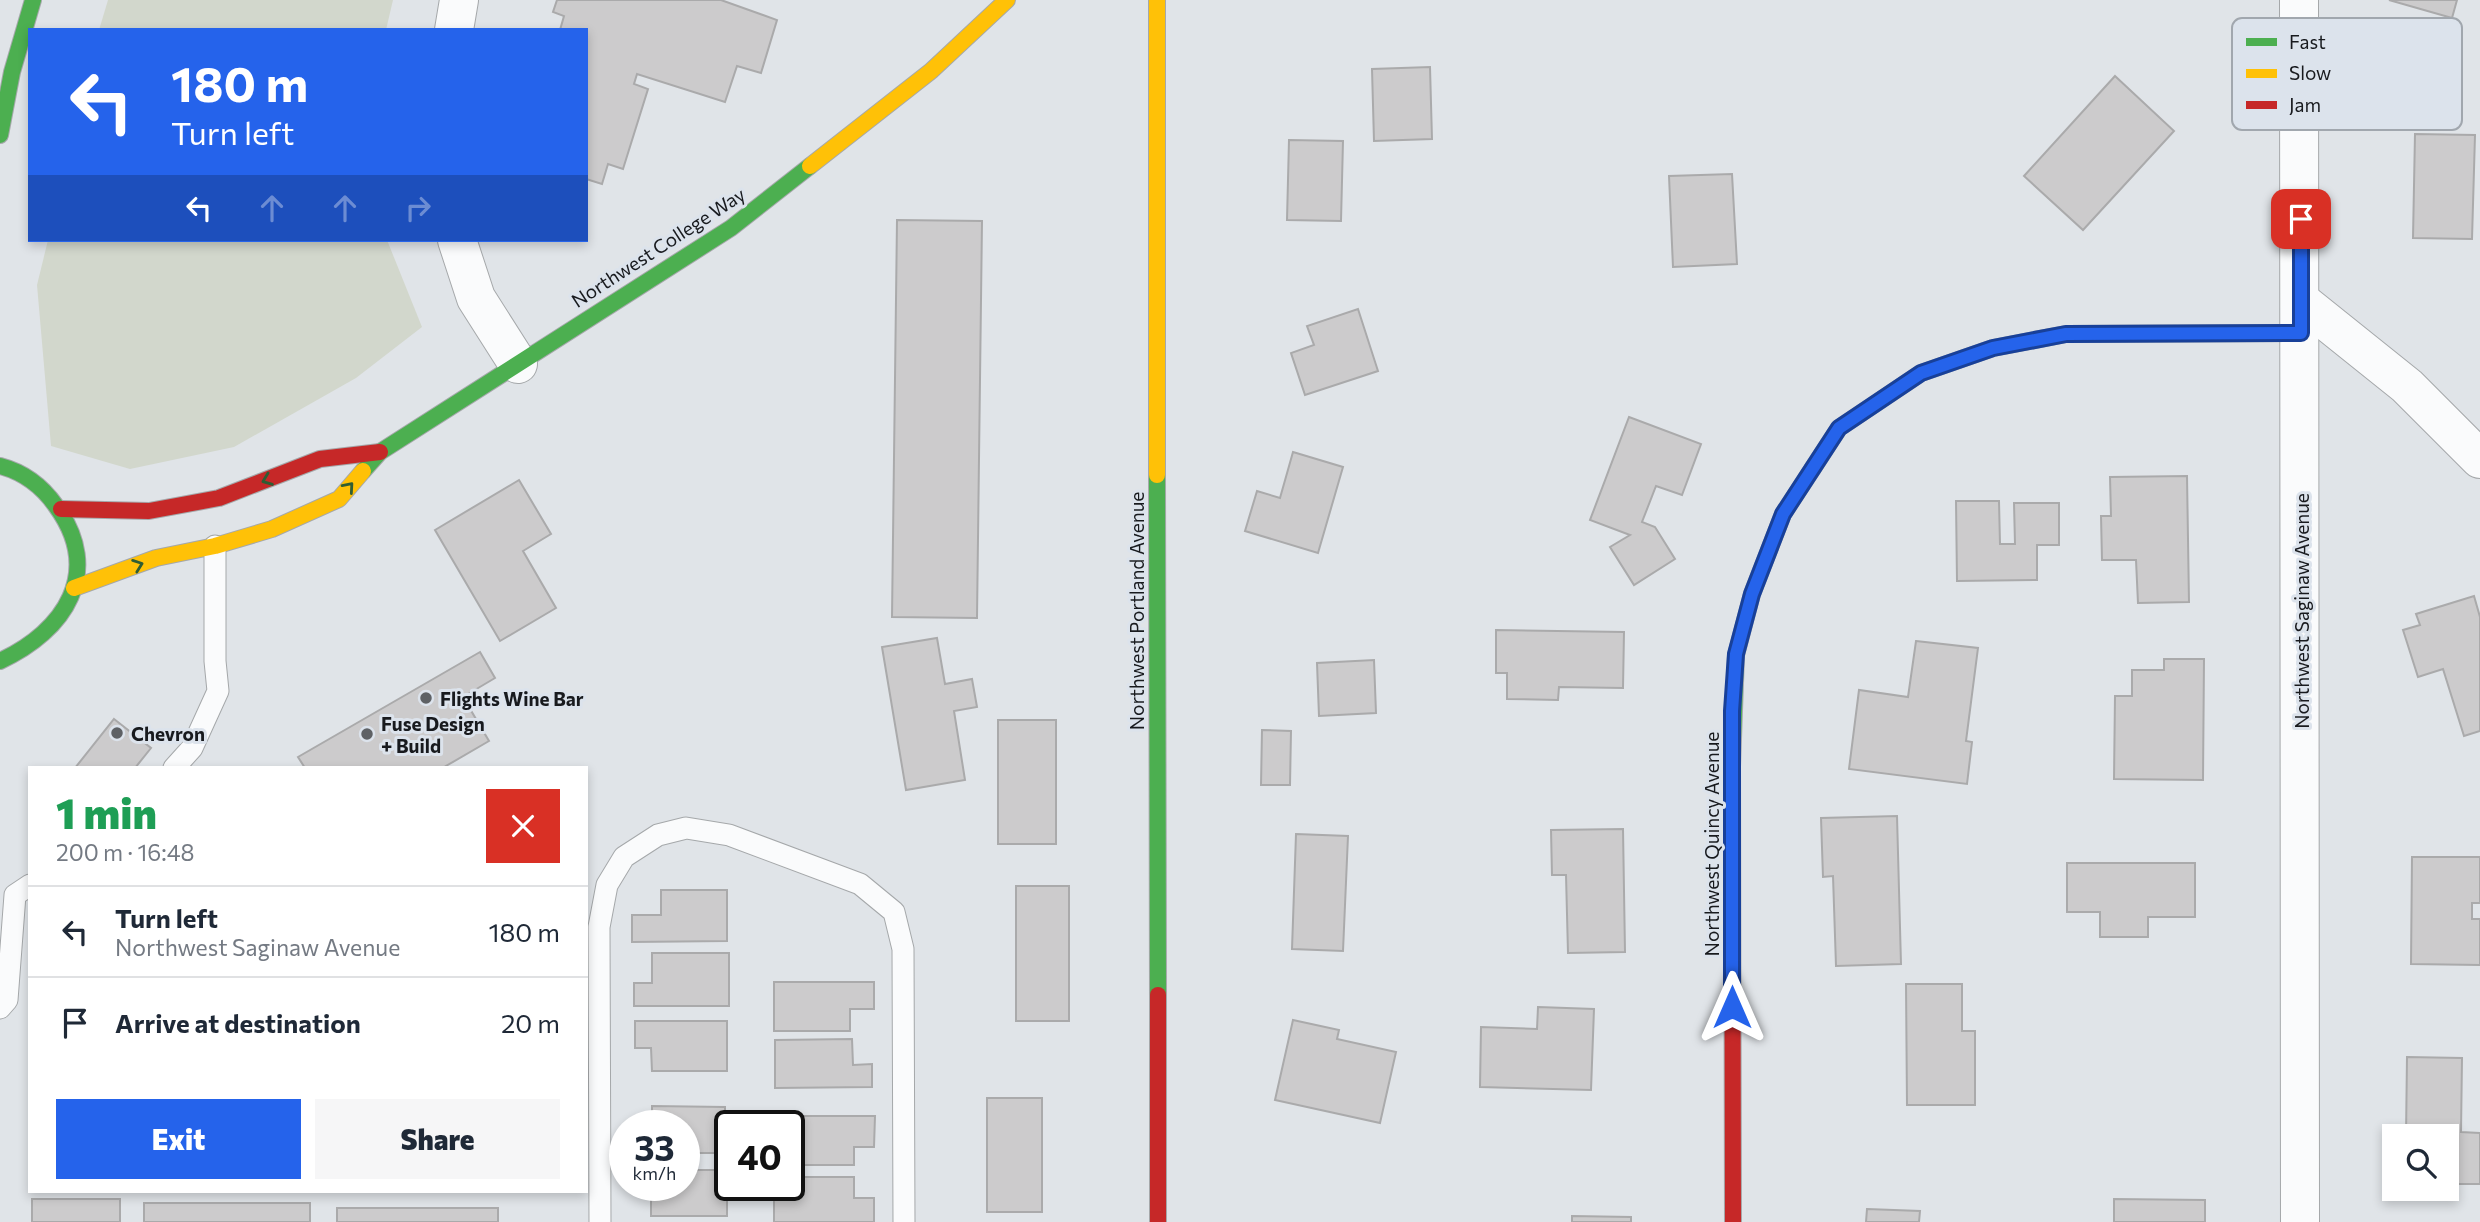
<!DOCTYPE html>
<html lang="en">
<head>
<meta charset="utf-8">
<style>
	body { margin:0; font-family:Commissioner,sans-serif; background:#f6f6f7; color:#1f2937; height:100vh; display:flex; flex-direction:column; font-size:26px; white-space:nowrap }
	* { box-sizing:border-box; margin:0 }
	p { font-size:23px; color:#747a83 }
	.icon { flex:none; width:38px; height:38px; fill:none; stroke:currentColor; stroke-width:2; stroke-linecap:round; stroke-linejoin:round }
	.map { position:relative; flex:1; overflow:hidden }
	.details { position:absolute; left:28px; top:766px; width:560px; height:427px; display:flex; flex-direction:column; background:#fff; border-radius:0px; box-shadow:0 4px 10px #0003 }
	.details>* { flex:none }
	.top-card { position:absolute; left:28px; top:28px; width:560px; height:214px; border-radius:0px; box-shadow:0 4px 10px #0003; background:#2563eb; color:#fff; overflow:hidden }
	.controls { position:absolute; left:2382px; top:1124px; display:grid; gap:14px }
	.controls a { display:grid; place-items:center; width:77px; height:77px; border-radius:0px; background:#fff; box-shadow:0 4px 10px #0003; font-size:35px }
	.speed { position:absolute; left:609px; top:1110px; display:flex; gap:14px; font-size:35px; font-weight:700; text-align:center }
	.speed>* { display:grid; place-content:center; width:91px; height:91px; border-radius:50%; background:#fff; box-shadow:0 4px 10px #0003; line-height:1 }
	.speed small { font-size:18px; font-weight:400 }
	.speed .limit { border:4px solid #111; border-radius:10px; background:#fff; color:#111 }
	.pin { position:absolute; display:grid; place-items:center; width:60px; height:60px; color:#fff; margin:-30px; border-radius:14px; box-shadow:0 4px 10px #0006 }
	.me { position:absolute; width:77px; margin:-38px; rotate:0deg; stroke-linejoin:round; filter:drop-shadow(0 0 5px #0008) }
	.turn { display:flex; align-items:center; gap:24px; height:147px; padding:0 28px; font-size:32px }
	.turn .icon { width:91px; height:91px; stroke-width:2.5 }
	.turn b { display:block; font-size:49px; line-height:60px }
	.lanes { display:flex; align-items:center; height:66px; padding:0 28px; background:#0003; justify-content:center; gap:35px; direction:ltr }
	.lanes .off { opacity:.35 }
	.round { display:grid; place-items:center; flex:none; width:74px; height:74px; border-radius:0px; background:#f6f6f7 }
	.head { display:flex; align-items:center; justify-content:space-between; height:119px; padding:0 28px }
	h1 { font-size:42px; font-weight:800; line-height:52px; color:#1e9e55 }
	.button { display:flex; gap:14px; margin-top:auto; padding:14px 28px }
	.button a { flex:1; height:80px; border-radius:0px; background:#2563eb; color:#fff; font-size:28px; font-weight:800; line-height:80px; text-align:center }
	.button a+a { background:#f6f6f7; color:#1f2937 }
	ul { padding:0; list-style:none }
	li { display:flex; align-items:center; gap:21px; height:91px; padding:0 28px; border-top:2px solid #e0e1e3 }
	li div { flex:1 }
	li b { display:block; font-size:26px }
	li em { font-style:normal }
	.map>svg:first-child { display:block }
	.green { fill:#d2d7cc }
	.building { fill:#cccbcc; stroke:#aaaaab; stroke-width:2 }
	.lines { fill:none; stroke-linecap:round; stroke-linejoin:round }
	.lane-casing { stroke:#a5a8aa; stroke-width:23 }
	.street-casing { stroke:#a5a8aa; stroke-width:40 }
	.fast-casing { stroke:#a5a8aa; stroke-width:18 }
	.slow-casing { stroke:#a5a8aa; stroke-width:18 }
	.jam-casing { stroke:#a5a8aa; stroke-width:18 }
	.lane { stroke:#fafbfc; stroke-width:21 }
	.street { stroke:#fafbfc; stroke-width:38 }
	.fast { stroke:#4caf50; stroke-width:16 }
	.slow { stroke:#ffc107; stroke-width:16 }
	.jam { stroke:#c62828; stroke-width:16 }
	.oneway { stroke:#2f5d34 }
	.route-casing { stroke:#184099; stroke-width:18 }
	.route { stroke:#2563eb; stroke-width:12 }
	.poi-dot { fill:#5e6165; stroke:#dce3ec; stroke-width:2.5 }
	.labels { text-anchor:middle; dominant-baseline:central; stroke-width:6; stroke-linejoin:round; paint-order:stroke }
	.street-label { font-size:19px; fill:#181a1e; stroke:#dce3ec }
	.poi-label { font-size:19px; font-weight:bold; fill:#181a1e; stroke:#dce3ec; text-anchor:start }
	.key { fill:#dce3ec; stroke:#a1a7ae; stroke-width:2 }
	.key-label { font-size:19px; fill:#181a1e }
</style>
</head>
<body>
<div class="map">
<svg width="2480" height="1222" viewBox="0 0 2480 1222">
	<rect width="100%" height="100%" fill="#e0e4e8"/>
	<g class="green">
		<path d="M108,0h285l-7,30h-287z"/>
		<path d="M48,240h339l35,87 -66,51 -122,69 -104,22 -79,-23 -14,-161z"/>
	</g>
	<g class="building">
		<path d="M557,0h164l56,20 -16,53 -24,-7 -12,36 -88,-28 -3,10 14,5 -25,80 -15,-5 -6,20 -16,-5v-149h-26l4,-14 -11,-4z"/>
		<path d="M2389,0h68l-5,18z"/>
		<path d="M1430,67l2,72 -58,2 -2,-72z"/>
		<path d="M2115,76l59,55 -91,99 -59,-54z"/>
		<path d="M2415,134l60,1 -3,104 -59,-1z"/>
		<path d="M1289,140l54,1 -2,80 -54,-1z"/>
		<path d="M1732,174l5,90 -64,3 -4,-91z"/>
		<path d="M897,220l85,1 -5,397 -85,-1z"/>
		<path d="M1358,309l20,62 -73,24 -14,-42 23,-8 -7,-19z"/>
		<path d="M1629,417l72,27 -19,51 -26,-9 -14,36 13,5 20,32 -41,26 -24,-38 20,-12 -40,-15z"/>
		<path d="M1293,452l50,15 -25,86 -73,-22 12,-40 23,7z"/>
		<path d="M2187,476l2,126 -51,1 -2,-43h-34l-1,-44h10l-1,-39z"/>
		<path d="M519,480l32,54 -28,17 33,57 -56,33 -65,-111z"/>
		<path d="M1956,501h43l1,43h15l-1,-41h45v42h-22v35l-80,1z"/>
		<path d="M2474,596l6,21v114l-16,5 -21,-67 -25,8 -15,-47 17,-5 -4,-11z"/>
		<path d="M1496,630l128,2 -1,56 -64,-1 -1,13 -51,-1v-26h-11z"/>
		<path d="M937,638l8,46 27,-5 5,28 -23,4 11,69 -59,10 -24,-143z"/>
		<path d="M1916,641l62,7 -12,93 6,1 -5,42 -118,-15 10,-79 49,7z"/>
		<path d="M480,652l15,26 -32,19 26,44 -43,25 2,2h-143l-7,-11z"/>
		<path d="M2164,659h40l-1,121 -89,-1 1,-83h17v-26h32z"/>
		<path d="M1374,660l2,53 -57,3 -2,-53z"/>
		<path d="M114,719l37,29 -16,20h-60z"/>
		<rect x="998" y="720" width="58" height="124"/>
		<path d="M1262,730l29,1 -1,54h-29z"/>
		<path d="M1897,816l4,148 -65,2 -3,-90 -10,1 -2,-59z"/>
		<path d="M1623,829l2,123 -57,1 -2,-78h-14l-1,-45z"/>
		<path d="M1296,834l52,2 -5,115 -51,-2z"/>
		<path d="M2412,857h68v46h-8v16h8v46l-69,-1z"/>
		<path d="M2067,863h128v54h-47v20h-48v-25h-33z"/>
		<rect x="1016" y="886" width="53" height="135"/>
		<path d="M661,890h66v51l-95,1v-27h29z"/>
		<path d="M652,953h77v53h-95v-23h18z"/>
		<path d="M774,982h100v27h-24v22h-76z"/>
		<path d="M1906,984h56v47h13v74h-68z"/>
		<path d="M1538,1007l56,2 -3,81 -111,-3 1,-60 56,2z"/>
		<path d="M1293,1020l46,10 -2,9 59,13 -16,71 -105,-23z"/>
		<path d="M635,1021h92v50h-75l-1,-23h-16z"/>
		<path d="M852,1039l1,26 19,-1v23l-97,1v-48z"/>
		<path d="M2407,1057l55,1 -1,74 19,1v51h-34v-48h-40z"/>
		<rect x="987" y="1098" width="55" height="114"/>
		<path d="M652,1106l73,1v46h-41v-28h-32z"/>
		<path d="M777,1116h98l-1,31h-20v18h-65v-40h-12z"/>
		<path d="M684,1170h43v46h-76v-23h-17v-8h50z"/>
		<path d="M789,1177h65v21h20v24h-100v-37h15z"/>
		<rect x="32" y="1199" width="88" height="23"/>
		<path d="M2114,1199l91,1v22h-91z"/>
		<rect x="144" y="1203" width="166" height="19"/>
		<rect x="337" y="1208" width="161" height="14"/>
		<path d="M1867,1209l53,2 -1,11h-53z"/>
		<path d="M1572,1216l59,1v5h-59z"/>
	</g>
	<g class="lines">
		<g class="lane-casing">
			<g id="lane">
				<path d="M174,768l18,-20 26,-57 -3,-30v-115"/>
				<path d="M0,1008l7,-8 8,-105 15,-10"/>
				<path d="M600,1222l-1,-295 8,-42 17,-28 34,-22 28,-7 43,7 131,49 34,28 9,37 1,273"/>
			</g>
		</g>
		<g class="street-casing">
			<g id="street">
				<path d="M2299,0l1,1222"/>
				<path d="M454,30l5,-30"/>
				<path d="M457,240l19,58 42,66"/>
				<path d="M2301,301l106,85 73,73"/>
			</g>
		</g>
		<g class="fast-casing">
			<g id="fast">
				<path d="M0,135l12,-63 21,-72"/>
				<path d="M0,466c23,6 42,20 56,40 48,66 9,125 -56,155"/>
				<path d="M363,471l17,-19 351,-224 79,-62"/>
				<path d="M1157,475l1,520"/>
				<path d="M1732,767l4,-112 16,-61 31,-80 30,-46"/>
			</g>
		</g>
		<g class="slow-casing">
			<g id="slow">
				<path d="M1157,0v475"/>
				<path d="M810,166l121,-95 76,-71"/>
				<path d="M74,588l82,-30 59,-12 57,-17 67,-30 24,-28"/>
			</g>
		</g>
		<g class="jam-casing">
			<g id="jam">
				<path d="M1813,468l26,-40 82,-55 72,-25 73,-14 235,-1"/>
				<path d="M61,509l88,2 70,-13 101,-39 60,-7"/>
				<path d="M1732,767l1,455"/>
				<path d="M1158,995v227"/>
			</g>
		</g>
		<use href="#lane" class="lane"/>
		<use href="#street" class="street"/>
		<use href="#fast" class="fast"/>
		<use href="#slow" class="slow"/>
		<use href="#jam" class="jam"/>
	</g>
	<defs><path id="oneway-chevron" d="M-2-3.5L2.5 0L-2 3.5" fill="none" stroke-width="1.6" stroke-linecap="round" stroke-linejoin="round" transform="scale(1.75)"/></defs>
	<g class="oneway">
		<use href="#oneway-chevron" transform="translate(267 480) rotate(159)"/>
		<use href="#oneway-chevron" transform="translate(349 487) rotate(-49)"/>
		<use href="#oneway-chevron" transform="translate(138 565) rotate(-20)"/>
	</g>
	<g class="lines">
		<g class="route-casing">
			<path id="route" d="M1732,1007v-296l4,-57 16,-60 31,-80 56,-86 82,-55 72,-25 73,-14 235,-1v-114"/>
		</g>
		<use href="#route" class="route"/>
	</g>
	<g class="poi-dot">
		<circle cx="426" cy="698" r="7"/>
		<circle cx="117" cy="733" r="7"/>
		<circle cx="367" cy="734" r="7"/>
	</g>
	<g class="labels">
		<g class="street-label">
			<text transform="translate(658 247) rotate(-33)">Northwest College Way</text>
			<text transform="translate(1136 611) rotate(-90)">Northwest Portland Avenue</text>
			<text transform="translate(2301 611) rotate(-90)">Northwest Saginaw Avenue</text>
			<text transform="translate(1711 844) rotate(-90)">Northwest Quincy Avenue</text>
		</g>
		<g class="poi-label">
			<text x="440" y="698">Flights Wine Bar</text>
			<text x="381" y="723">Fuse Design<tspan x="381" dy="22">+ Build</tspan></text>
			<text x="131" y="733">Chevron</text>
		</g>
	</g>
	<rect x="2232" y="18" width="230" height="112" rx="10" class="key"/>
	<rect x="2246" y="38" width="31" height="8" fill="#4caf50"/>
	<rect x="2246" y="69" width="31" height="9" fill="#ffc107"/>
	<rect x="2246" y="101" width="31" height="8" fill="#c62828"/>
	<g class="key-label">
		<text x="2289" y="49">Fast</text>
		<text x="2289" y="80">Slow</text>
		<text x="2289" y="112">Jam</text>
	</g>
</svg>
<div class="controls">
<a><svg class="icon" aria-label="search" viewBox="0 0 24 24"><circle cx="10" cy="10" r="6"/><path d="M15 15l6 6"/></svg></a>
</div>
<div class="speed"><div>33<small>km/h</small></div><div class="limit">40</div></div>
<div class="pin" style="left:2301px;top:219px;background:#d93025"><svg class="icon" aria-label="arrive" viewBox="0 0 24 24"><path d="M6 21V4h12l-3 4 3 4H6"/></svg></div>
<svg class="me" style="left:1732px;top:1007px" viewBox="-20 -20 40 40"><path d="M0-17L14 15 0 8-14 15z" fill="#2563eb" stroke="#fff" stroke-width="4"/></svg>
<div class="top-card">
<div class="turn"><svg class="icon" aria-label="left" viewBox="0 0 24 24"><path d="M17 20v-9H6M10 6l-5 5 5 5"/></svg><div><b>180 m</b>Turn left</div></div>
<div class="lanes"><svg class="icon" aria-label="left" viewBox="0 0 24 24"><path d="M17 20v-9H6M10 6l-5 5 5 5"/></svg><svg class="icon off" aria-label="ahead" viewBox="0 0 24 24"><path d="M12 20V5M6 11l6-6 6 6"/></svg><svg class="icon off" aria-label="ahead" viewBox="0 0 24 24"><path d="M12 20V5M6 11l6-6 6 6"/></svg><svg class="icon off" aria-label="right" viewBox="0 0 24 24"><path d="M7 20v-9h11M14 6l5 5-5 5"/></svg></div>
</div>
<section class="details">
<div class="head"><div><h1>1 min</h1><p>200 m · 16:48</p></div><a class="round" style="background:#d93025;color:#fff"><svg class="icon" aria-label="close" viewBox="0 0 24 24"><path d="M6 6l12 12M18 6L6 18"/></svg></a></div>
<ul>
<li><svg class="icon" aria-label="left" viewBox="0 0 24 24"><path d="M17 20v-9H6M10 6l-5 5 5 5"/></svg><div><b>Turn left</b><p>Northwest Saginaw Avenue</p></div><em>180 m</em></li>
<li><svg class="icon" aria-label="arrive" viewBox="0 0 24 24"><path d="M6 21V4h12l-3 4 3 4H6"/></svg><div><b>Arrive at destination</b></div><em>20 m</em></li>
</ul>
<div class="button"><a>Exit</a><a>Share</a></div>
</section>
</div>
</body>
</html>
